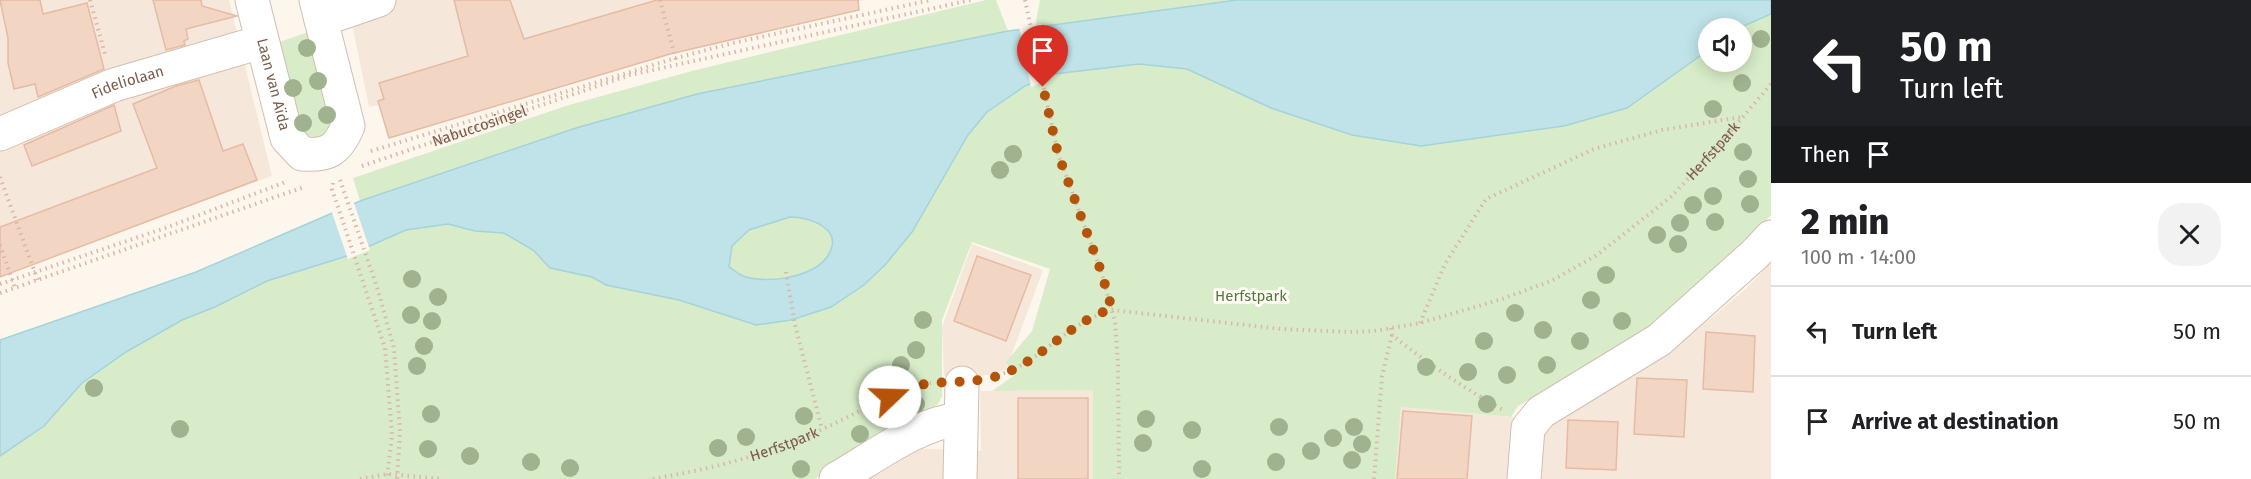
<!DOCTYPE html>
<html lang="en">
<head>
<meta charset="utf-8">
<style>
	body { margin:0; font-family:"Fira Sans",sans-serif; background:#f2f2f2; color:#202124; height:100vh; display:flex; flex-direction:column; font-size:22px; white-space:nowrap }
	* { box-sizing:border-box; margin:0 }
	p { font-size:20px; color:#757577 }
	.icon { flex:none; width:33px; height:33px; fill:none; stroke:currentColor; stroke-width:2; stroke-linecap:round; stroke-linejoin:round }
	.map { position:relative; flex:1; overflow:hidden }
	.sheet { display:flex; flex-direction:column; background:#fff; width:480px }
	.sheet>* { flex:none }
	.top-card { background:#202124; color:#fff; overflow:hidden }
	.buttons { position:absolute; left:1698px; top:18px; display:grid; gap:12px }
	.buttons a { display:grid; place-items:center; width:54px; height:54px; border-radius:50%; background:#fff; box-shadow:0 3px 15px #0003; font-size:30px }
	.pin { position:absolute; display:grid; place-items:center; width:51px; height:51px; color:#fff; margin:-62px -26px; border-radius:50% 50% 50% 0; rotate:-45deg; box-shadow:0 0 6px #0007 }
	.pin .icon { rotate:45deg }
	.me { position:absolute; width:66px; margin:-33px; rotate:69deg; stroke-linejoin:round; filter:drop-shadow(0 0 4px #0008) }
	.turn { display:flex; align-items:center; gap:21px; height:126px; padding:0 30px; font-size:27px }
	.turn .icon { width:78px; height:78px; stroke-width:2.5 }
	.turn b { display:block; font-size:42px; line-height:51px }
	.then { display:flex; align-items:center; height:57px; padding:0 30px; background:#0003; gap:12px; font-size:22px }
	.round { display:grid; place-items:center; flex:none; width:63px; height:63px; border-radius:24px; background:#f2f2f2 }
	.headline { display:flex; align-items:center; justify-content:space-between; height:102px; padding:0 30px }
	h1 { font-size:36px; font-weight:800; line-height:45px }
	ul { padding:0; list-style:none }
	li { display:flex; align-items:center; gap:18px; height:90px; padding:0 30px; border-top:2px solid #e0e0e0 }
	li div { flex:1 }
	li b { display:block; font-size:22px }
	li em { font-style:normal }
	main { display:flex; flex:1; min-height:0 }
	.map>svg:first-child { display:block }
	.residential { fill:#f5e8da }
	.green { fill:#d8ecc9 }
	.water { fill:#bfe3e8; stroke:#a5d3da; stroke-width:1.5; fill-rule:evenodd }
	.pier { fill:#fdf6ec }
	.building { fill:#f3d5c3; stroke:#e6bba3; stroke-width:1.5 }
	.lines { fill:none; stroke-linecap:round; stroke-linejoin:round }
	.minor-casing { stroke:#d1beb0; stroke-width:35 }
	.path { stroke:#d9b8a5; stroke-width:4; stroke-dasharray:1.5 4.5; stroke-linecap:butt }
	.minor { stroke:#fff; stroke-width:33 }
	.tree { fill:#a0b28e }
	.route { stroke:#b45309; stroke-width:10; stroke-dasharray:0 18 }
	.labels { text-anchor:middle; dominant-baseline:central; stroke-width:6; stroke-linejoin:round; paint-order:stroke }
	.street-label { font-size:15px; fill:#7a5c4d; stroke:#fffaf3 }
	.park-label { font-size:15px; fill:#537a41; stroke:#fffaf3 }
</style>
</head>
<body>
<main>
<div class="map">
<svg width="1771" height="479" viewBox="0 0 1771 479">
	<rect width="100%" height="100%" fill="#fdf6ec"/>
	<g class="residential">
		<path d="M0,0h229l43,176 -272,98z"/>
		<path d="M347,0h518l-496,107z"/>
		<path d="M972,244l71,26 -37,100 -24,6h-38l-2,-49z"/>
		<path d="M1771,262v217h-376l6,-72 153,14 100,-60 61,-46 33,-28z"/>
		<path d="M1093,390v89h-231l50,-31 69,3 -1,-60z"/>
	</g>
	<g class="green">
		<path d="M986,0h10l12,31 -311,63 -121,34 -216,73 -7,-23 216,-73 123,-34z"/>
		<path d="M1040,0h197l-200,28 -1,-7z"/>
		<path d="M1771,14v201l-41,45 -72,61 -85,54 -55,31 -7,11 -110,-10 -6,72h-302v-89l-101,1 23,-16 -9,-13 26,-31 18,-62 -78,-27 -30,78v76l-4,8 -96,60 -28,15h-814v-23l44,-30 38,-43 44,-31 56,-32 33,-13 52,-26 81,-25 58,-26 42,-6 27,7 29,2 29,17 18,18 41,9 14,8 73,15 77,25 35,-5 40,-13 33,-22 21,-20 27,-33 56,-97 19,-23 38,-26 29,-12 85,-10 48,5 84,39 81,27 69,11 143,-20 63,-18 81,-58v12h34v-34h-3z"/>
		<path d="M314,30l20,92 -8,18 -23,-2 -32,-93z"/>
		<path d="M790,217c20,0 56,12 37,40 -14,22 -64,28 -86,18 -4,-2 -8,-6 -12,-8l3,-21 17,-16z"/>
	</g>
	<path class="water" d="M1237,0h534v14l-32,14h-31v22l-81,58 -63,18 -143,20 -69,-11 -81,-27 -84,-39 -48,-5 -85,10 -29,12 -38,26 -19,23 -56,97 -27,33 -21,20 -33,22 -40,13 -35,5 -77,-25 -73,-15 -14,-8 -42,-9 -17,-18 -29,-17 -29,-2 -27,-7 -42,6 -59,26 -80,25 -52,26 -33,13 -56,32 -44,31 -38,43 -44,30v-116l196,-68 164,-71 216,-73 121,-34 311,-63zM790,217c20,0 56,12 37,40 -15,21 -64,28 -86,18 -4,-2 -8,-6 -12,-8l3,-21 17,-16z"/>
	<g class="pier">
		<path d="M1041,24l11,54 -21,9 -12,-60z"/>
		<path d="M353,200l17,50 -22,9 -17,-49z"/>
	</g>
	<g class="building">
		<path d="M0,0h40l3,14 44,-11 17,66 -66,28 -3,-13 -21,5 -6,-26v-25z"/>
		<path d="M153,0h48l1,6 35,10 -51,13 2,10 -4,2 1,4 -19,5z"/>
		<path d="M454,0h56l14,39 133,-39h201l1,10 -189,44 -281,84 -11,-37 6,-2 -5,-16 89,-27z"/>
		<path d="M199,80l24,71 20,-7 14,36 -257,97v-50l157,-59 -24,-64 43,-18z"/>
		<path d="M114,105l7,26 -89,35 -8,-21z"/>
		<path d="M977,256l54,19 -25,66 -52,-20z"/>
		<path d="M1706,332l49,4 -2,56 -50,-3z"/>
		<path d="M1637,378l50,2 -3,57 -50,-3z"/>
		<rect x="1018" y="398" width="70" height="81"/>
		<path d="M1403,411l69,5 -5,63h-70z"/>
		<path d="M1568,420l50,2 -2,48 -50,-2z"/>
	</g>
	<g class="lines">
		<g class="minor-casing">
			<g id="minor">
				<path id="s4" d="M252,0l35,138 15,16c26,2 35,-3 46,-28l-32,-126"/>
				<path d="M321,20l58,-20"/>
				<path id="s5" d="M0,134l114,-49 147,-43"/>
				<path d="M836,479c37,-21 82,-56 124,-60"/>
				<path d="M960,479l2,-96"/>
				<path d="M1524,479l4,-51 13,-16 118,-72 96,-86 16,-17"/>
			</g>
		</g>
		<g class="path">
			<path d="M90,0l15,54"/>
			<path d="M660,0l16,60"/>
			<path d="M1025,0l33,154 43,117 14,51 3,41 1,116"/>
			<path d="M371,151l305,-93 57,-15 198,-43"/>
			<path id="s1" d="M362,166l268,-91 341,-75"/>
			<path d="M0,177l38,104"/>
			<path d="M340,180l37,107 17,61 6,84 -3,47"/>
			<path d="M333,183l-1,6 53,159 7,87 -5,44"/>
			<path d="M0,245l15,43"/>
			<path d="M786,272l9,53 27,104"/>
			<path d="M0,284l168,-57 120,-46"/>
			<path d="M0,293l304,-106"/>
			<path d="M1420,323l25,-59 41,-65 108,-50 68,-19 79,-13"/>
			<path d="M1391,328l1,7c35,28 72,53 111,75"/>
			<path id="s2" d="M992,377c46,-11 75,-55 120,-67l170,19 68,3 24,-1 46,-8 79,-23 52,-19 46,-26 75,-59 40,-43 59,-69"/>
			<path d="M360,479l28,-5 55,5"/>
			<path id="s3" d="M653,479c50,-9 99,-20 147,-40 44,-18 85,-44 131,-56"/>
			<path d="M1374,479l8,-103 10,-41"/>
		</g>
		<use href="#minor" class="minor"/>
	</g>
	<g class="tree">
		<circle cx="1761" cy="39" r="9"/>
		<circle cx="307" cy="48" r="9"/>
		<circle cx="318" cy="81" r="9"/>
		<circle cx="1742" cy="83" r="9"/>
		<circle cx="293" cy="88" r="9"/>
		<circle cx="1713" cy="109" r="9"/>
		<circle cx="327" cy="115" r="9"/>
		<circle cx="303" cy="123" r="9"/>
		<circle cx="1743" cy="152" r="9"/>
		<circle cx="1013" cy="154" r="9"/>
		<circle cx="1000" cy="170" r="9"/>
		<circle cx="1748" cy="179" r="9"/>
		<circle cx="1713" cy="196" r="9"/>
		<circle cx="1750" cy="204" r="9"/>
		<circle cx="1693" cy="205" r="9"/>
		<circle cx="1715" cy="222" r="9"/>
		<circle cx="1680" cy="223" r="9"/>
		<circle cx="1657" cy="235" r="9"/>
		<circle cx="1678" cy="244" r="9"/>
		<circle cx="1606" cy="275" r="9"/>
		<circle cx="412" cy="279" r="9"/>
		<circle cx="438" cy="297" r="9"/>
		<circle cx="1591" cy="300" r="9"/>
		<circle cx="1515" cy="313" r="9"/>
		<circle cx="411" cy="315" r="9"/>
		<circle cx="923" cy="320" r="9"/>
		<circle cx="432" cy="321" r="9"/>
		<circle cx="1622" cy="321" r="9"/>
		<circle cx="1543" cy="330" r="9"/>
		<circle cx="1484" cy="341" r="9"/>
		<circle cx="1580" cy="341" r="9"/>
		<circle cx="424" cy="346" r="9"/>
		<circle cx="916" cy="350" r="9"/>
		<circle cx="901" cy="365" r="9"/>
		<circle cx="1547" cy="365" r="9"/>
		<circle cx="417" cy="366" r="9"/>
		<circle cx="1426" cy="367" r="9"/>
		<circle cx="1468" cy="372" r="9"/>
		<circle cx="1507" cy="375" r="9"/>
		<circle cx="94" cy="388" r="9"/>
		<circle cx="916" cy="404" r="9"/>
		<circle cx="1487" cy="404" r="9"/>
		<circle cx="431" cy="414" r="9"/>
		<circle cx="804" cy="416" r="9"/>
		<circle cx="1146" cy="419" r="9"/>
		<circle cx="1279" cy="427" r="9"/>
		<circle cx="1354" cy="427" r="9"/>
		<circle cx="180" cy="429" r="9"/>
		<circle cx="1192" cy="430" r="9"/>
		<circle cx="860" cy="434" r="9"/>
		<circle cx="746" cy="437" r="9"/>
		<circle cx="1333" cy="438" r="9"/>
		<circle cx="1143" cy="443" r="9"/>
		<circle cx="1362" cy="444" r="9"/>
		<circle cx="718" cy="448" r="9"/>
		<circle cx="428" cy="449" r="9"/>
		<circle cx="1311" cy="451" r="9"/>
		<circle cx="470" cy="456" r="9"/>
		<circle cx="1352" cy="460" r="9"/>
		<circle cx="531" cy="462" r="9"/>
		<circle cx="1276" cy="462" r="9"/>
		<circle cx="570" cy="468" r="9"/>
		<circle cx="801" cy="469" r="9"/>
		<circle cx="1202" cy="469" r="9"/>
	</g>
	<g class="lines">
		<path class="route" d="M890,397c13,-6 28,-13 43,-14 25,-2 49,0 73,-10 38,-16 66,-52 106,-64l-11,-38 -43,-117 -15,-67"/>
	</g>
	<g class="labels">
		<g class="street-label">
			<text stroke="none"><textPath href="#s5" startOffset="138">Fideliolaan</textPath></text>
			<text stroke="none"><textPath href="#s4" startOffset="87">Laan van Aïda</textPath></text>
			<text stroke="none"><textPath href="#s1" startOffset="124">Nabuccosingel</textPath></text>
			<text stroke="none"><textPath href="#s2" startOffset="795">Herfstpark</textPath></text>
			<text stroke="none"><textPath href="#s3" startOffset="136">Herfstpark</textPath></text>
		</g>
		<g class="park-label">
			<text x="1251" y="296">Herfstpark</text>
		</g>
	</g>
</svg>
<div class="buttons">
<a><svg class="icon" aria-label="sound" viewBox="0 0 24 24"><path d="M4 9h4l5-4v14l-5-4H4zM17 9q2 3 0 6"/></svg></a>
</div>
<div class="pin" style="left:1043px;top:87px;background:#d93025"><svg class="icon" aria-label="arrive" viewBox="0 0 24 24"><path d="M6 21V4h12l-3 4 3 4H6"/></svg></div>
<svg class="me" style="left:890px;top:397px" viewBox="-20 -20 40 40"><circle r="19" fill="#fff"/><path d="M0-13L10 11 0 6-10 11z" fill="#b45309"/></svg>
</div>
<section class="sheet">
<div class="top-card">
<div class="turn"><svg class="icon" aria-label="left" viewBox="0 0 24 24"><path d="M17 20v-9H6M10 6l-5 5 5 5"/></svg><div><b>50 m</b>Turn left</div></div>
<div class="then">Then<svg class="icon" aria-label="arrive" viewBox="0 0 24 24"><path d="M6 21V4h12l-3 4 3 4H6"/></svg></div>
</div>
<div class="headline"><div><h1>2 min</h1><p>100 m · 14:00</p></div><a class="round"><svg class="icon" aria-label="close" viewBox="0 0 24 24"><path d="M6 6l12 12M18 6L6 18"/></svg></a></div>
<ul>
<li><svg class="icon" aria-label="left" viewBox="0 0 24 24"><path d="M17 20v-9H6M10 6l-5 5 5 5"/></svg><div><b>Turn left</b></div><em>50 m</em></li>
<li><svg class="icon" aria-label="arrive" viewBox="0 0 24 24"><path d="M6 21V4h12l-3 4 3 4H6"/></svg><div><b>Arrive at destination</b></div><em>50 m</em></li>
</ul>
</section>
</main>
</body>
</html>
